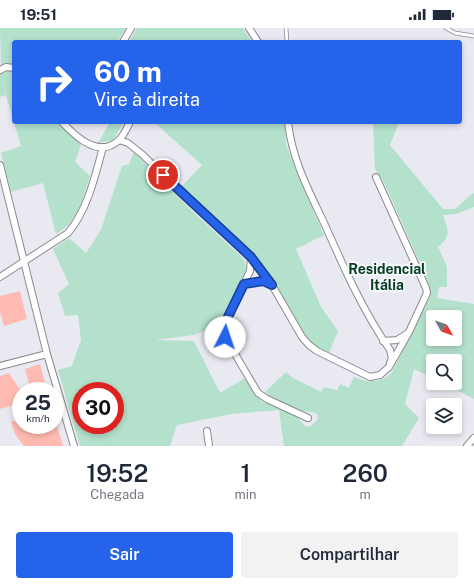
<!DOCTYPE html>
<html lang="pt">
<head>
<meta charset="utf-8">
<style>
	body { margin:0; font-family:"Public Sans",sans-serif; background:#f2f2f3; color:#1f2937; height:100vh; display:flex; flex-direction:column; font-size:15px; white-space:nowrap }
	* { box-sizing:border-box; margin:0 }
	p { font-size:13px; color:#747a83 }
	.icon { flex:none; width:22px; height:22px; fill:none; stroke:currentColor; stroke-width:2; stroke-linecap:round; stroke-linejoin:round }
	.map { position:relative; height:418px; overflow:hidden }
	.details { display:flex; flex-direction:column; background:#fff; flex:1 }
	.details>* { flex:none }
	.hud { position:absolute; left:12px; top:12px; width:450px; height:84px; border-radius:4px; box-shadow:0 2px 6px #0003; background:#2563eb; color:#fff; overflow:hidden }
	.needle { width:26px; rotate:130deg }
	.tools { position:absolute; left:426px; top:282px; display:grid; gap:8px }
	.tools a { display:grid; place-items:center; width:36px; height:36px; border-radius:4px; background:#fff; box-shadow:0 2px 6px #0003; font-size:20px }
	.speed { position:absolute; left:12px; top:354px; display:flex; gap:8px; font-size:20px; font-weight:700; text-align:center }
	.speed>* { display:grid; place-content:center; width:52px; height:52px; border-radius:50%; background:#fff; box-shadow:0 2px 6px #0003; line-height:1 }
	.speed small { font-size:10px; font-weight:400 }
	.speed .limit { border:6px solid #d22; background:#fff; color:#111 }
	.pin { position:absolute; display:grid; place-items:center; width:34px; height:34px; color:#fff; margin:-17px; border:2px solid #fff; border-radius:50%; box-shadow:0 1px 4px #0007 }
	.me { position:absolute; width:44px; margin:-22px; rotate:4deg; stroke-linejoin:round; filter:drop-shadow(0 0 3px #0008) }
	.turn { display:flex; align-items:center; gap:14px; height:84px; padding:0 16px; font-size:18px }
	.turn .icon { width:52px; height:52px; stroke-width:2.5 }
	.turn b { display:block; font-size:28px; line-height:34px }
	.eta { display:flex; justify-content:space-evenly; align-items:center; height:68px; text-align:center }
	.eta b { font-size:24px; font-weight:600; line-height:28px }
	.action { display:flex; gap:8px; margin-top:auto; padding:8px 16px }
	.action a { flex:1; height:46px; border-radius:4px; background:#2563eb; color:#fff; font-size:16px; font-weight:600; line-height:46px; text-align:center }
	.action a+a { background:#f2f2f3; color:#1f2937 }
	.status { display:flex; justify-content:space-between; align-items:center; height:28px; padding:0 20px; background:#fff; direction:ltr }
	.status svg { height:11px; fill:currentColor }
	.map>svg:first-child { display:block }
	.green { fill:#b3e1cb; fill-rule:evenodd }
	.building { fill:#ffbbb1 }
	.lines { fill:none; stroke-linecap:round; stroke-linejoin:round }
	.lane-casing { stroke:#8a8a91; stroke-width:4.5 }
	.street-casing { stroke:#8a8a91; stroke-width:8 }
	.lane { stroke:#fff; stroke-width:3 }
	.street { stroke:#fff; stroke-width:6 }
	.route-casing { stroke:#184099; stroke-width:10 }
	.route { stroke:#2563eb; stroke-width:7 }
	.labels { text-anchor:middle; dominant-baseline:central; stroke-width:4; stroke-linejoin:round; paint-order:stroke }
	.quarter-label { font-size:14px; font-weight:bold; fill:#043e1e; stroke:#f7f7fe }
</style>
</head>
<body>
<div class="status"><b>19:51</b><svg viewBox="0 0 49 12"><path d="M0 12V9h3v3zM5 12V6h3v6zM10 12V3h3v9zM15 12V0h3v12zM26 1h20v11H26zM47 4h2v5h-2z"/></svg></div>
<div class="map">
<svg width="474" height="418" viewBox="0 0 474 418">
	<rect width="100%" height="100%" fill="#e9e9f2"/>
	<g class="green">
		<path d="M0,0h126l-9,14h-103v23l-7,-1 -6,1z"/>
		<path d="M137,0h106l9,14h-123z"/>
		<path d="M7,41l7,2v51h42l25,23 -6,17 15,14c-8,23 -11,45 -34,58l-13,-51 -32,9 -10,-39 20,-7 -15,-51 -6,2v-25z"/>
		<path d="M110,94h14l-11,18 -15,3z"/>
		<path d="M151,94h134l1,22 5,14 33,77 -28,14 25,58 17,24 -9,22c-8,-3 -16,-7 -21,-14 -19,-25 -29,-55 -50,-80l-77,-72 21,-22 -46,-41z"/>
		<path d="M373,94l26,1 -9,22 53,64h12l18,-16 1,1v13l-18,7 -13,1c5,17 9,20 -5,32l9,20v20h-8l-2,11 37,6v95l-31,-16h12v-22h-22v17l-19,-9 -9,35 14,14 -17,28h-118l-5,-36 -48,4 -54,11 -7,21h-90l-22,-76 14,-4 9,-26 -3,-25 -13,1 -7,-23 11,-9 -16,-35 16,-11 17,15 15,-23 21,-64 7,-2 5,-12 58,59 50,46 3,5 1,8 -29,56 -23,9 -39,5 39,1 26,52 25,-15 16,23 35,15 10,11 5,-1 7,-7 -1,-5c-5,-3 -9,-2 -15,-3 -12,-3 -29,-11 -37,-19l21,-20 7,6 28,14 3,-5 13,3 3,-6 9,4 5,-11c14,6 25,6 37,-3l39,-77v-7l-3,-11 -44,-99 -8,-11zM433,289h22v22h-22zM81,363h34v34h-34z"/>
	</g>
	<g class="building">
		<path d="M20,263l7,28 -23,7 -4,-14v-16z"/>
		<path d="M40,336l7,27h-16l-6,-22z"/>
		<path d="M9,345l12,18v12l-21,6v-33z"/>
		<path d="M21,391v6h36l6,21h-39l-9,-12 -4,-12z"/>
	</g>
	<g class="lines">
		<g class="lane-casing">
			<g id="lane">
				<path d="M286,0l1,14"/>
				<path d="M446,0l9,5 19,3"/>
			</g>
		</g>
		<g class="street-casing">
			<g id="street">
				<path d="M249,0l9,14"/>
				<path d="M123,14l8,-14"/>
				<path d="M0,42l6,-3 8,1"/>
				<path d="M62,94c14,15 36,36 56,19 5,-4 9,-13 12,-19"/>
				<path d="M288,94c4,38 21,69 37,103 19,43 38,86 65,125l2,8 -2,5"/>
				<path d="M119,112l9,3 15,12 40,40 68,62 21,28 30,52 7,8 8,6 53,26 10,-2 9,-8 20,-35 18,-39 -1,-5 -50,-111"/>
				<path d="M0,137l47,189 27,92"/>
				<path d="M251,229l-1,14 -27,56 2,10 33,56 9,6 41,19"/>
				<path d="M0,249l68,-44c20,-24 27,-57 35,-86"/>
				<path d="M244,256l19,-3 8,3"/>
				<path d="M383,313l14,-1 11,-7"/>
				<path d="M0,338l47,-12"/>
				<path d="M207,403l2,15"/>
				<path d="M467,418l7,-8"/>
			</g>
		</g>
		<use href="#lane" class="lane"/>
		<use href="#street" class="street"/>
	</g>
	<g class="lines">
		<g class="route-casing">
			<path id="route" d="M163,147l88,82 21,28 -9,-4 -19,3 -21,43 2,10"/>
		</g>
		<use href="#route" class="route"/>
	</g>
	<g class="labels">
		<g class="quarter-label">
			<text x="387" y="241">Residencial<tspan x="387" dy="16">Itália</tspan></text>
		</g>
	</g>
</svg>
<div class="tools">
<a><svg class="needle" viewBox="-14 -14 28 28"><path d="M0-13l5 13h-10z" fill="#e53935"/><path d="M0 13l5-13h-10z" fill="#747a83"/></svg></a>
<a><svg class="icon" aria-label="search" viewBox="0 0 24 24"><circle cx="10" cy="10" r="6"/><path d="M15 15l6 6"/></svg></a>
<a><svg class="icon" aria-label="layers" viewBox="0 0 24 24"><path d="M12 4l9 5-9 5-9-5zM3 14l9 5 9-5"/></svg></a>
</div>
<div class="speed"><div>25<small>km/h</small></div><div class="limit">30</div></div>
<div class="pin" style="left:163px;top:147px;background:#d93025"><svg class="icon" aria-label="arrive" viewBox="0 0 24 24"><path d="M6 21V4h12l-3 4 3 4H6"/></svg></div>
<svg class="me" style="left:225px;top:309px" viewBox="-20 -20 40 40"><circle r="19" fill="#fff"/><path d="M0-13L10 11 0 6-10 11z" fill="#2563eb"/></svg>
<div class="hud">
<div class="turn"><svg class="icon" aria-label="right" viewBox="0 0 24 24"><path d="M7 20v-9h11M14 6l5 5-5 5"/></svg><div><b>60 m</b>Vire à direita</div></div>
</div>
</div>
<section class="details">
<div class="eta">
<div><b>19:52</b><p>Chegada</p></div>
<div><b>1</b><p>min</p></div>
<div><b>260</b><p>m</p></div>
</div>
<div class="action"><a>Sair</a><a>Compartilhar</a></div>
</section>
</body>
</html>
